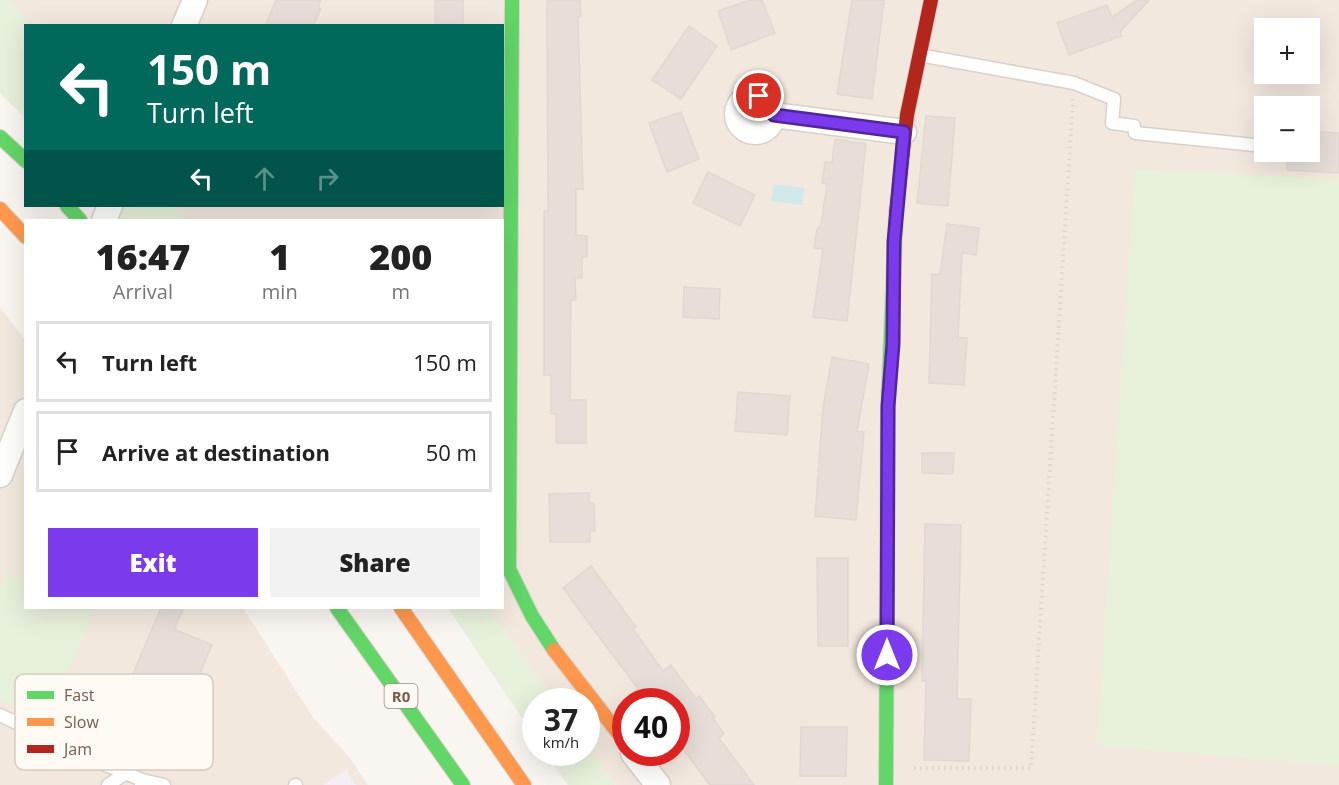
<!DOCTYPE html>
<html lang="en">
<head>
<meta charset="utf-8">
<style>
	body { margin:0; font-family:"Open Sans",sans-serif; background:#f2f2f2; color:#222; height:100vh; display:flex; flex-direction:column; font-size:22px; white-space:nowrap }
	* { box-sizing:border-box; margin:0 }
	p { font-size:20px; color:#767676 }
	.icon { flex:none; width:33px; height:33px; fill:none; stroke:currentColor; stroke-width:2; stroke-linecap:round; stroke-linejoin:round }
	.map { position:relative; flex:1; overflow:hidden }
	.side { position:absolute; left:24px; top:219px; width:480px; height:390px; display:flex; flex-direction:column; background:#fff; border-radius:0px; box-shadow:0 6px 24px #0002 }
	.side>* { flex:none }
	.hud { position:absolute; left:24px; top:24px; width:480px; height:183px; border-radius:0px; box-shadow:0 6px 24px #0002; background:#00695c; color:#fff; overflow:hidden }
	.tools { position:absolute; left:1254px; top:18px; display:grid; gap:12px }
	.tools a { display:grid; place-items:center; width:66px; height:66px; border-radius:0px; background:#fff; box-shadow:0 6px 24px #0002; font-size:30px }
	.speed { position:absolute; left:522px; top:688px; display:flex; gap:12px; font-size:30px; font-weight:700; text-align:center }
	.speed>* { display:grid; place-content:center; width:78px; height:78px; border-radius:50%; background:#fff; box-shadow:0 6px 24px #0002; line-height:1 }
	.speed small { font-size:15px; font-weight:400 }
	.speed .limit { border:9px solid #d22; background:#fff; color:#111 }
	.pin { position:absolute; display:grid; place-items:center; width:51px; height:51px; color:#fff; margin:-26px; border:3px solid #fff; border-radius:50%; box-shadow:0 2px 6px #0007 }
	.me { position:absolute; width:66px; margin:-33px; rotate:0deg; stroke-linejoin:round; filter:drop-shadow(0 0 4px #0008) }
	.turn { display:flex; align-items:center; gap:21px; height:126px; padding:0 24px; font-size:27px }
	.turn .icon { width:78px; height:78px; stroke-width:2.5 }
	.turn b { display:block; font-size:42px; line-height:51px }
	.lanes { display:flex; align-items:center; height:57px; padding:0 24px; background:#0003; justify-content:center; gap:30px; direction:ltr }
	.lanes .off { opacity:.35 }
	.eta { display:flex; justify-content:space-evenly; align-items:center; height:102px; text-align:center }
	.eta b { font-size:36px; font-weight:800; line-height:42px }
	.primary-button { display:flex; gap:12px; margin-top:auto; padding:12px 24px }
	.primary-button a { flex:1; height:69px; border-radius:0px; background:#7c3aed; color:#fff; font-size:24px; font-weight:800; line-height:69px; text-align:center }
	.primary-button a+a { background:#f2f2f2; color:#222 }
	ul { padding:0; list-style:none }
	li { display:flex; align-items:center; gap:18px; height:81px; margin:0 12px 9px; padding:0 12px; border:3px solid #e0e0e0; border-radius:0px }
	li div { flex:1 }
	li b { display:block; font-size:22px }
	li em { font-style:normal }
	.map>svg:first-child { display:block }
	.residential { fill:#f2e8de; fill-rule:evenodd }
	.education { fill:#f6eef6 }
	.green { fill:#e7f0db }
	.water { fill:#d0e8ea }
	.building { fill:#e6ded7; stroke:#e2d8d2; stroke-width:1.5 }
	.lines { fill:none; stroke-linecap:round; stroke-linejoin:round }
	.lane-casing { stroke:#d7d1cb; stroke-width:15 }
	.street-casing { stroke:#d7d1cb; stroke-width:27 }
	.fast-casing { stroke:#d9d2cb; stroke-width:16 }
	.slow-casing { stroke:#d9d2cb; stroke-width:16 }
	.jam-casing { stroke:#d9d2cb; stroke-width:16 }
	.path { stroke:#dcd5d0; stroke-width:4; stroke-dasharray:1.5 4.5; stroke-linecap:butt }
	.lane { stroke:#fefefd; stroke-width:12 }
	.street { stroke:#fefefd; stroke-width:24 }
	.fast { stroke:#63d668; stroke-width:14 }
	.slow { stroke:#ff974d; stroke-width:14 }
	.jam { stroke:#b3261e; stroke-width:14 }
	.route-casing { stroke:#51269a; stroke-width:15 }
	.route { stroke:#7c3aed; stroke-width:10 }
	.labels { text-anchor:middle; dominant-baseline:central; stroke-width:4.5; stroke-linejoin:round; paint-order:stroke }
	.shield { fill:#fffaf3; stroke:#a28b7f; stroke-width:1.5 }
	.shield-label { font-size:15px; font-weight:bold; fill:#7a5c4d }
	.key { fill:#fffaf3; stroke:#d7cbc1; stroke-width:1.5 }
	.key-label { font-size:16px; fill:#7a5c4d }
</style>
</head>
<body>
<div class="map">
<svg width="1339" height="785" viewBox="0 0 1339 785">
	<rect width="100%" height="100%" fill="#f9f5f0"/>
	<g class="residential">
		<path d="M9,0h1330v785h-723l-29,-41 -1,-42h-30l-69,-94h15v-388h-316l-12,-14h328v-180l-473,-1zM1264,28h46v46h-46zM1264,106h46v46h-46zM626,702h50v51h-50z"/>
		<path d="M0,307l25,33 1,268h217l70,109 37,41 18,27h-368z"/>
	</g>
	<path class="education" d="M346,770l10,15h-33l9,-6z"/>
	<g class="green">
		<path d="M0,0h9l20,25 -3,1 -1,92 -25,-25z"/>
		<path d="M1135,169l204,10v587l-242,-20z"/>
		<path d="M108,206h66l12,14h-65z"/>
		<path d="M6,572l19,9 1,27h60l9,3 -49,110 -46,-21v-114z"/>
		<path d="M448,608h39l69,94h-20l-1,35z"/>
		<path d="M587,744l29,41h-48l-22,-32h40z"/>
	</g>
	<path class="water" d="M774,184l30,4 -2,17 -31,-4z"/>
	<g class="building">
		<path d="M276,0h45l-3,8 3,1 -8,17h-48z"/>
		<rect x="435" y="0" width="28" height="26"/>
		<path d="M547,0h33l1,16 -3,2 5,171h-7v46l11,1v21h-5v21h-7l1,22h-5l-1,100h16v43h-30v-29h-5v-39h-7v-164h4z"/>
		<path d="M750,0h12l13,33 -44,17 -13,-39z"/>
		<path d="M852,0h32l-12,99 -35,-5z"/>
		<path d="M1137,0h12l-29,32 1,4 -52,19 -12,-32 50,-18 5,12z"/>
		<path d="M689,26l28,20 -36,53 -29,-19z"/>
		<path d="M681,112l18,47 -32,13 -18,-49z"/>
		<path d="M926,116l29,2 -7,88 -31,-3z"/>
		<path d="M1310,131l29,2v40l-52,-3 1,-18h22z"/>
		<path d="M835,139l31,5 -19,177 -34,-4 10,-68 -9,-1 3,-19 4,-4 6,-41 -5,-1 3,-21 7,1z"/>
		<path d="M708,172l47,23 -15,31 -47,-23z"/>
		<path d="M947,224l32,4 -3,27 -14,-2 -4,85h9l-3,47 -35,-2 3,-109h8z"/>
		<path d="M684,287l36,2 -1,30 -36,-2z"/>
		<path d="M832,357l37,7 -12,67 7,1 -8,88 -41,-4 8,-109z"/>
		<path d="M738,392l52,4 -3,39 -52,-4z"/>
		<path d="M922,453h32l-1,21 -31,-1z"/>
		<path d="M589,493v10h5l1,28h-5v11h-40l-1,-48z"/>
		<path d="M925,524l36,1 -4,174h14l-2,62 -45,-1 2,-79h-4z"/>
		<path d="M817,558h31v88h-30z"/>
		<path d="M591,566l45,61 -3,2 30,42 8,-6 25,34 3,-3 16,21 -2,1 11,16 -5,4 35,47h-44l-34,-45v-38h-28l-49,-65 -36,-49z"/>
		<path d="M161,608h23l-10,21 38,16 -52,124 -73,-31 12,-28 16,6z"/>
		<path d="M801,727h46l-1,49h-46z"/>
	</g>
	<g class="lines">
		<g class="lane-casing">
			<g id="lane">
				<path d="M919,55l155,28 40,16 -2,24 22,3 1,7 129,13"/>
				<path d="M0,715l89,43 53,22 -1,5"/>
				<path d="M142,780l22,5"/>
				<path d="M108,785l18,-12"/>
				<path d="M295,785h1"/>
			</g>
		</g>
		<g class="street-casing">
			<g id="street">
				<path d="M184,26l11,-26"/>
				<circle cx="755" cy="114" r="18"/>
				<path d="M774,115l130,17"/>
				<path d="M104,220l6,-14"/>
				<path d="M0,475l26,-64"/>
				<path d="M633,753l25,32"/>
			</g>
		</g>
		<g class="fast-casing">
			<g id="fast">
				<path d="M512,0l-3,569 23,47 22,34"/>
				<path d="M0,137l26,24"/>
				<path d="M67,206l13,14"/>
				<path d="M337,608l126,177"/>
				<path d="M886,785l2,-379 8,-192"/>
			</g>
		</g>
		<g class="slow-casing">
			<g id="slow">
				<path d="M0,209l26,28"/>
				<path d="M401,608l123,177"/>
				<path d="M554,650l72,93"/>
			</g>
		</g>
		<g class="jam-casing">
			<path id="jam" d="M896,214l11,-99 24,-115"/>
		</g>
		<path class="path" d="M914,768h117l42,-669"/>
		<use href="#lane" class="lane"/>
		<use href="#street" class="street"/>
		<use href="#fast" class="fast"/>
		<use href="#slow" class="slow"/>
		<use href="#jam" class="jam"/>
	</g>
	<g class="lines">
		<g class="route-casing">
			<path id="route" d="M759,96l10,5 5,14 130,17 -10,110 -1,102 -5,62 -1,249"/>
		</g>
		<use href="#route" class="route"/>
	</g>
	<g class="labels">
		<rect class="shield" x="384.5" y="684" width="33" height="24" rx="4.5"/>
		<g class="shield-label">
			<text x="401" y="696">R0</text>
		</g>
	</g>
	<rect x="15" y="674" width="198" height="96" rx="9" class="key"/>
	<rect x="27" y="691" width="27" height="8" fill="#63d668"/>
	<rect x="27" y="718" width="27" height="8" fill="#ff974d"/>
	<rect x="27" y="745" width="27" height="8" fill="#b3261e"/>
	<g class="key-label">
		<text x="64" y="701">Fast</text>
		<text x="64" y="728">Slow</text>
		<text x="64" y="755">Jam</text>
	</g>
</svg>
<div class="tools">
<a>+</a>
<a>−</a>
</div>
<div class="speed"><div>37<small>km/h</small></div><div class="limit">40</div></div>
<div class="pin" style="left:759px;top:96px;background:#d93025"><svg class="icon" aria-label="arrive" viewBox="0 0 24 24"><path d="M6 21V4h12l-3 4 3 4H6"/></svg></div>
<svg class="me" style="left:887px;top:655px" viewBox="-20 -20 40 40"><circle r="17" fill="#7c3aed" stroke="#fff" stroke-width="3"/><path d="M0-11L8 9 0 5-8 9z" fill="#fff"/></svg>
<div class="hud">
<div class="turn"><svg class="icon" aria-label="left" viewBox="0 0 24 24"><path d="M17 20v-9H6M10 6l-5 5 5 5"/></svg><div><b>150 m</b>Turn left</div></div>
<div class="lanes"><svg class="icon" aria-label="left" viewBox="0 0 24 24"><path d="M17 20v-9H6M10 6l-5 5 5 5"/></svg><svg class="icon off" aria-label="ahead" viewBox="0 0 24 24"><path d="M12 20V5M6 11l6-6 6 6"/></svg><svg class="icon off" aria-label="right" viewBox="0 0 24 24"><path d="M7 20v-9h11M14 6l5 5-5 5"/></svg></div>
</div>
<section class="side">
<div class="eta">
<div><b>16:47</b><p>Arrival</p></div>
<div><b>1</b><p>min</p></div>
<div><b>200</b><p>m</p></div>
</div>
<ul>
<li><svg class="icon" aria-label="left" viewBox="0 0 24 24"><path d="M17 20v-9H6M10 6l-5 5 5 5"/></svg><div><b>Turn left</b></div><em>150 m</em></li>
<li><svg class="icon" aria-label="arrive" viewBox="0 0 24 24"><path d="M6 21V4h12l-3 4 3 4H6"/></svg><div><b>Arrive at destination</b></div><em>50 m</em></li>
</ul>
<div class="primary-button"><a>Exit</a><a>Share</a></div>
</section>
</div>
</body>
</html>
